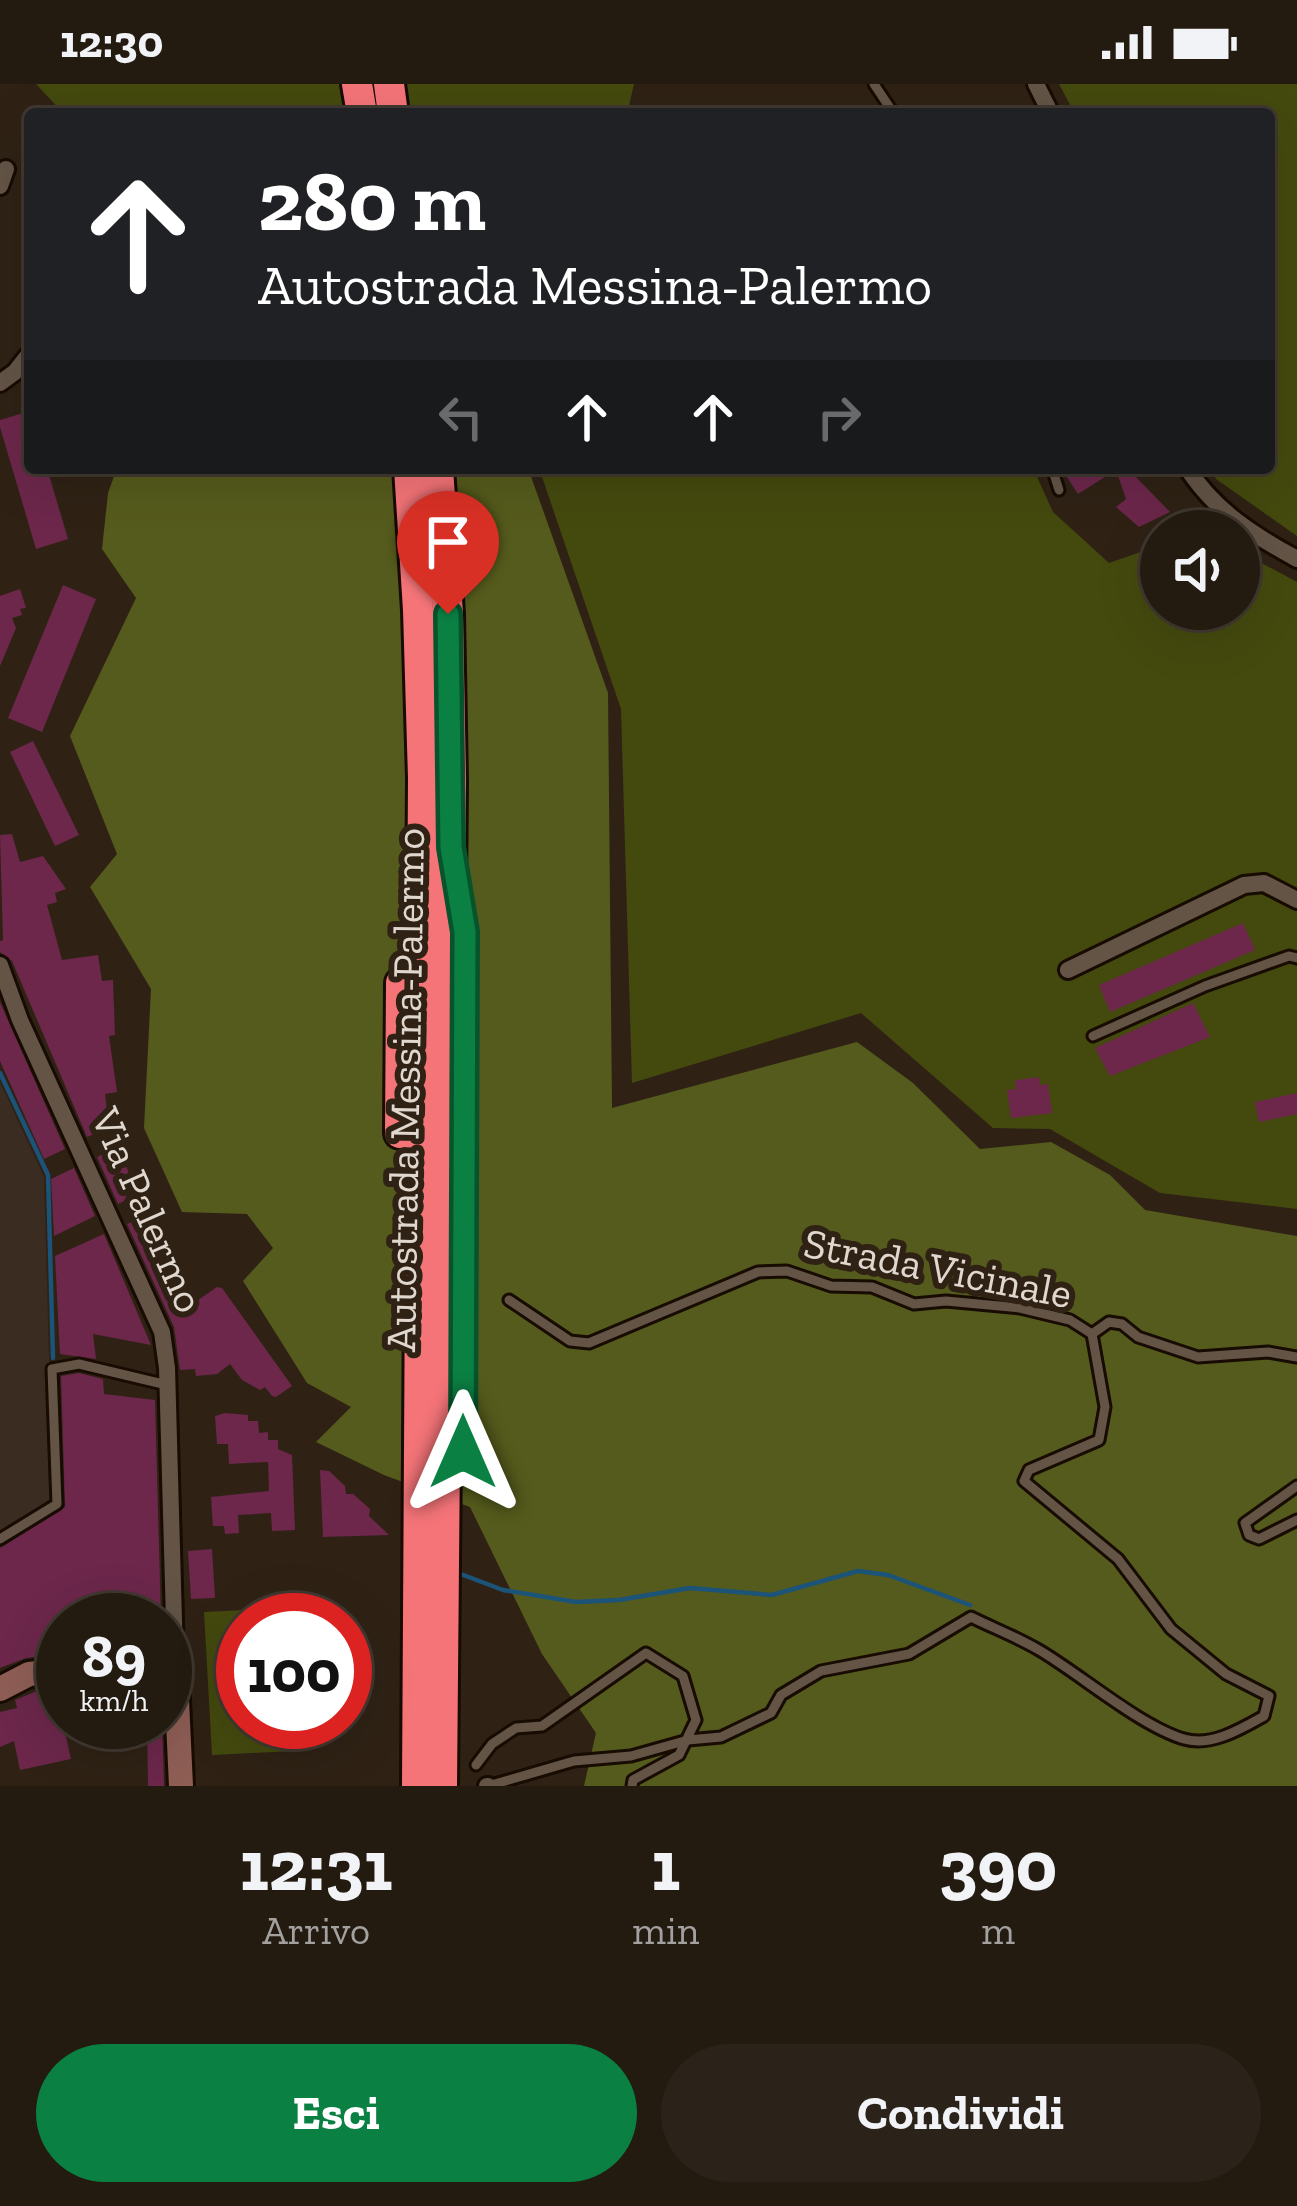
<!DOCTYPE html>
<html lang="it">
<head>
<meta charset="utf-8">
<style>
	body { margin:0; font-family:"Zilla Slab",serif; background:#2b2319; color:#f1f3f6; height:100vh; display:flex; flex-direction:column; font-size:45px; white-space:nowrap }
	* { box-sizing:border-box; margin:0 }
	p { font-size:39px; color:#a3a19f }
	.icon { flex:none; width:66px; height:66px; fill:none; stroke:currentColor; stroke-width:2; stroke-linecap:round; stroke-linejoin:round }
	.map { position:relative; height:1702px; overflow:hidden }
	.panel { display:flex; flex-direction:column; background:#231a10; flex:1 }
	.panel>* { flex:none }
	.top-card { position:absolute; left:24px; top:24px; width:1251px; height:366px; border-radius:12px; box-shadow:0 12px 48px #0002,0 0 0 3px #403830; background:#202124; color:#fff; overflow:hidden }
	.tools { position:absolute; left:1140px; top:426px; display:grid; gap:24px }
	.tools a { display:grid; place-items:center; width:120px; height:120px; border-radius:50%; background:#231a10; box-shadow:0 12px 48px #0002,0 0 0 3px #403830; font-size:60px }
	.speed { position:absolute; left:36px; top:1509px; display:flex; gap:24px; font-size:60px; font-weight:700; text-align:center }
	.speed>* { display:grid; place-content:center; width:156px; height:156px; border-radius:50%; background:#231a10; box-shadow:0 12px 48px #0002,0 0 0 3px #403830; line-height:1 }
	.speed small { font-size:30px; font-weight:400 }
	.speed .limit { border:18px solid #d22; background:#fff; color:#111 }
	.pin { position:absolute; display:grid; place-items:center; width:102px; height:102px; color:#fff; margin:-123px -51px; border-radius:50% 50% 50% 0; rotate:-45deg; box-shadow:0 0 12px #0007 }
	.pin .icon { rotate:45deg }
	.me { position:absolute; width:132px; margin:-66px; rotate:0deg; stroke-linejoin:round; filter:drop-shadow(0 0 9px #0008) }
	.turn { display:flex; align-items:center; gap:42px; height:252px; padding:0 36px; font-size:54px }
	.turn .icon { width:156px; height:156px; stroke-width:2.5 }
	.turn b { display:block; font-size:84px; line-height:102px }
	.lanes { display:flex; align-items:center; height:114px; padding:0 36px; background:#0003; justify-content:center; gap:60px; direction:ltr }
	.lanes .off { opacity:.35 }
	.eta { display:flex; justify-content:space-evenly; align-items:center; height:204px; text-align:center }
	.eta b { font-size:72px; font-weight:700; line-height:84px }
	.button { display:flex; gap:24px; margin-top:auto; padding:24px 36px }
	.button a { flex:1; height:138px; border-radius:72px; background:#0b8043; color:#fff; font-size:48px; font-weight:700; line-height:138px; text-align:center }
	.button a+a { background:#2b2319; color:#f1f3f6 }
	.status { display:flex; justify-content:space-between; align-items:center; height:84px; padding:0 60px; background:#231a10; direction:ltr }
	.status svg { height:33px; fill:currentColor }
	.map>svg:first-child { display:block }
	.education { fill:#3a2c21 }
	.green { fill:#444a0e }
	.forest { fill:#555b1c }
	.lines { fill:none; stroke-linecap:round; stroke-linejoin:round }
	.stream { stroke:#1c5379; stroke-width:4.5 }
	.building { fill:#6c274b }
	.service-casing { stroke:#170b02; stroke-width:15 }
	.minor-casing { stroke:#170b02; stroke-width:22 }
	.secondary-casing { stroke:#170b02; stroke-width:30 }
	.motorway-casing { stroke:#170b02; stroke-width:36 }
	.service { stroke:#635446; stroke-width:9 }
	.minor { stroke:#635446; stroke-width:16 }
	.secondary { stroke:#8e5e55; stroke-width:24 }
	.motorway { stroke:#f47478; stroke-width:30 }
	.route-casing { stroke:#07532c; stroke-width:30 }
	.route { stroke:#0b8043; stroke-width:21 }
	.labels { text-anchor:middle; dominant-baseline:central; stroke-width:12; stroke-linejoin:round; paint-order:stroke }
	.street-label { font-size:42px; fill:#e0d7cf; stroke:#2f2215 }
</style>
</head>
<body>
<div class="status"><b>12:30</b><svg viewBox="0 0 49 12"><path d="M0 12V9h3v3zM5 12V6h3v6zM10 12V3h3v9zM15 12V0h3v12zM26 1h20v11H26zM47 4h2v5h-2z"/></svg></div>
<div class="map">
<svg width="1297" height="1702" viewBox="0 0 1297 1702">
	<rect width="100%" height="100%" fill="#2f2215"/>
	<path class="education" d="M0,998l44,95 9,326 -53,33z"/>
	<g class="green">
		<path d="M36,0h598l-7,30h-563z"/>
		<path d="M1059,0h238v452l-81,-57 -6,-11h59v-354h-194z"/>
		<path d="M539,384h494l20,44 56,51 52,-18v64h78v-58l58,31v627l-137,-16 -110,-64 -57,-1 -132,-115 -229,70 -11,-374z"/>
		<path d="M287,1524v12h-44v102h50l1,29 -82,4 -8,-143z"/>
	</g>
	<path class="forest" d="M117,384h411l80,225 4,415 245,-66 56,41 67,66 71,-7 59,33 35,35 152,26v550h-713l12,-53 -54,-79 -72,-147 -86,-32 -68,-33 35,-35 -44,-24 -64,-102 30,-33 -26,-34 -65,-2 -38,-84 7,-139 -61,-102 27,-33 -47,-118 66,-138 -34,-49 6,-56z"/>
	<g class="lines">
		<g class="stream">
			<path d="M0,989l48,102 5,183"/>
			<path d="M458,1489l45,17 73,12 43,-2 71,-12 82,7 86,-24 30,4 82,30"/>
		</g>
	</g>
	<g class="building">
		<path d="M30,327v57h17l21,71 -32,10 -36,-122v-7z"/>
		<path d="M1061,384h66l43,44 -31,15 -23,-20 10,-8 -10,-29 -38,24z"/>
		<path d="M63,501l33,14 -54,133 -34,-14z"/>
		<path d="M20,505l6,19 -6,1 2,6 -10,3 4,10 -16,38v-70z"/>
		<path d="M33,657l46,94 -24,11 -45,-94z"/>
		<path d="M12,750l8,28 23,-6 23,33 -11,4 2,9 -10,3 15,55 36,-5 4,26 11,-1 2,55 -6,1 8,56 -12,2 3,23 -5,2 4,9 -20,9 -75,-176 -12,-9v-11l3,-1 -3,-105z"/>
		<path d="M1243,839l12,27 -145,62 -11,-27z"/>
		<path d="M0,918l65,147 -21,10 -44,-98z"/>
		<path d="M1193,919l17,34 -100,39 -15,-28z"/>
		<path d="M1039,993l1,8 8,-1 4,29 -41,5 -4,-28 9,-1 -1,-9z"/>
		<path d="M1297,1009v21l-38,8 -4,-20z"/>
		<path d="M119,1062l14,39 -8,9 3,5 -10,5 -21,-47z"/>
		<path d="M74,1084l21,48 -41,20 -3,-57z"/>
		<path d="M143,1133l4,14 6,-4 35,80 29,-20 5,1 70,98 -16,11 -4,-1 -7,-9 -5,3 -18,-10 -12,-16 -13,10 -21,2 -1,-7 -15,1 -6,-43 -47,-103z"/>
		<path d="M104,1150l47,111 -58,-11 3,25 -36,-5 -5,-98z"/>
		<path d="M79,1289l24,6 1,15 51,6 6,220h-98v34l-37,4 -26,10v-120l65,-41 -4,-131z"/>
		<path d="M225,1329l23,2v6h10l1,12 9,-1v8h10v9l14,6 3,75 -23,1 -1,-18 -33,2 1,18 -14,1 -1,-8h-11l-2,-29 58,-6 -1,-29 -39,2 -1,-20h-11l-2,-28z"/>
		<path d="M320,1386l9,1 16,15 1,8h7l17,15 -1,7 20,19 -66,2z"/>
		<path d="M212,1465l3,49 -24,1 -3,-48z"/>
		<path d="M42,1605l4,19 13,-3 12,54 -51,11 -6,-29 -14,6v-35l17,-4 -2,-8z"/>
		<path d="M147,1638h15l2,64h-16z"/>
	</g>
	<g class="lines">
		<g class="service-casing">
			<g id="service">
				<path d="M874,0l20,30"/>
				<path d="M1052,384l7,22"/>
				<path d="M1093,952l112,-50 84,-30 8,2"/>
				<path d="M509,1216l61,41 19,2 169,-71 29,-1 44,15 41,1 42,17 32,-3 74,7 50,12 22,14"/>
				<path d="M1297,1402l-52,37 4,12 10,4 38,-19"/>
				<path d="M0,1455l57,-35 -5,-135 27,-5 88,21"/>
				<path d="M476,1681l16,-21 24,-16 26,-2 104,-73 37,23 13,44 -17,35 -46,25 -1,6"/>
				<path d="M488,1702l86,-25 57,-5 57,-16 33,-3 50,-24 10,-18 40,-24 88,-17 62,-37c22,11 46,20 68,33 41,24 101,76 145,89 27,8 57,-10 80,-23l5,-20 -43,-22 -55,-45 -53,-70 -94,-78 5,-11 70,-30 6,-33 -13,-73 17,-12 13,2 16,13 60,20 70,-5 29,5"/>
			</g>
		</g>
		<g class="minor-casing">
			<g id="minor">
				<path d="M1036,0l15,30"/>
				<path d="M0,102l6,-17"/>
				<path d="M0,299l15,-11 15,-19"/>
				<path d="M1187,384c28,43 66,67 110,91"/>
				<path d="M0,881l20,55 142,312 5,36 8,289"/>
				<path d="M1068,886l176,-85 20,-2 33,17"/>
				<path d="M487,1702h1"/>
			</g>
		</g>
		<g class="secondary-casing">
			<g id="secondary">
				<path d="M165,1574l10,-1 6,129"/>
				<path d="M0,1605l29,-15 34,-4"/>
			</g>
		</g>
		<g class="motorway-casing">
			<g id="motorway">
				<path d="M357,0l5,30"/>
				<path d="M389,0l4,30"/>
				<path d="M409,384l9,142 5,168 -6,1008"/>
				<path d="M438,384l10,146 3,168 -9,1004"/>
				<path d="M400,1049l1,-150"/>
			</g>
		</g>
		<use href="#service" class="service"/>
		<use href="#minor" class="minor"/>
		<use href="#secondary" class="secondary"/>
		<use href="#motorway" class="motorway"/>
	</g>
	<g class="lines">
		<g class="route-casing">
			<path id="route" d="M448,530l3,233 14,85 -2,520"/>
		</g>
		<use href="#route" class="route"/>
	</g>
	<g class="labels">
		<g class="street-label">
			<text transform="translate(405 1006) rotate(-89)">Autostrada Messina-Palermo</text>
			<text transform="translate(148 1126) rotate(66)">Via Palermo</text>
			<text transform="translate(938 1184) rotate(11)">Strada Vicinale</text>
		</g>
	</g>
</svg>
<div class="tools">
<a><svg class="icon" aria-label="sound" viewBox="0 0 24 24"><path d="M4 9h4l5-4v14l-5-4H4zM17 9q2 3 0 6"/></svg></a>
</div>
<div class="speed"><div>89<small>km/h</small></div><div class="limit">100</div></div>
<div class="pin" style="left:448px;top:530px;background:#d93025"><svg class="icon" aria-label="arrive" viewBox="0 0 24 24"><path d="M6 21V4h12l-3 4 3 4H6"/></svg></div>
<svg class="me" style="left:463px;top:1368px" viewBox="-20 -20 40 40"><path d="M0-17L14 15 0 8-14 15z" fill="#0b8043" stroke="#fff" stroke-width="4"/></svg>
<div class="top-card">
<div class="turn"><svg class="icon" aria-label="ahead" viewBox="0 0 24 24"><path d="M12 20V5M6 11l6-6 6 6"/></svg><div><b>280 m</b>Autostrada Messina-Palermo</div></div>
<div class="lanes"><svg class="icon off" aria-label="left" viewBox="0 0 24 24"><path d="M17 20v-9H6M10 6l-5 5 5 5"/></svg><svg class="icon" aria-label="ahead" viewBox="0 0 24 24"><path d="M12 20V5M6 11l6-6 6 6"/></svg><svg class="icon" aria-label="ahead" viewBox="0 0 24 24"><path d="M12 20V5M6 11l6-6 6 6"/></svg><svg class="icon off" aria-label="right" viewBox="0 0 24 24"><path d="M7 20v-9h11M14 6l5 5-5 5"/></svg></div>
</div>
</div>
<section class="panel">
<div class="eta">
<div><b>12:31</b><p>Arrivo</p></div>
<div><b>1</b><p>min</p></div>
<div><b>390</b><p>m</p></div>
</div>
<div class="button"><a>Esci</a><a>Condividi</a></div>
</section>
</body>
</html>
